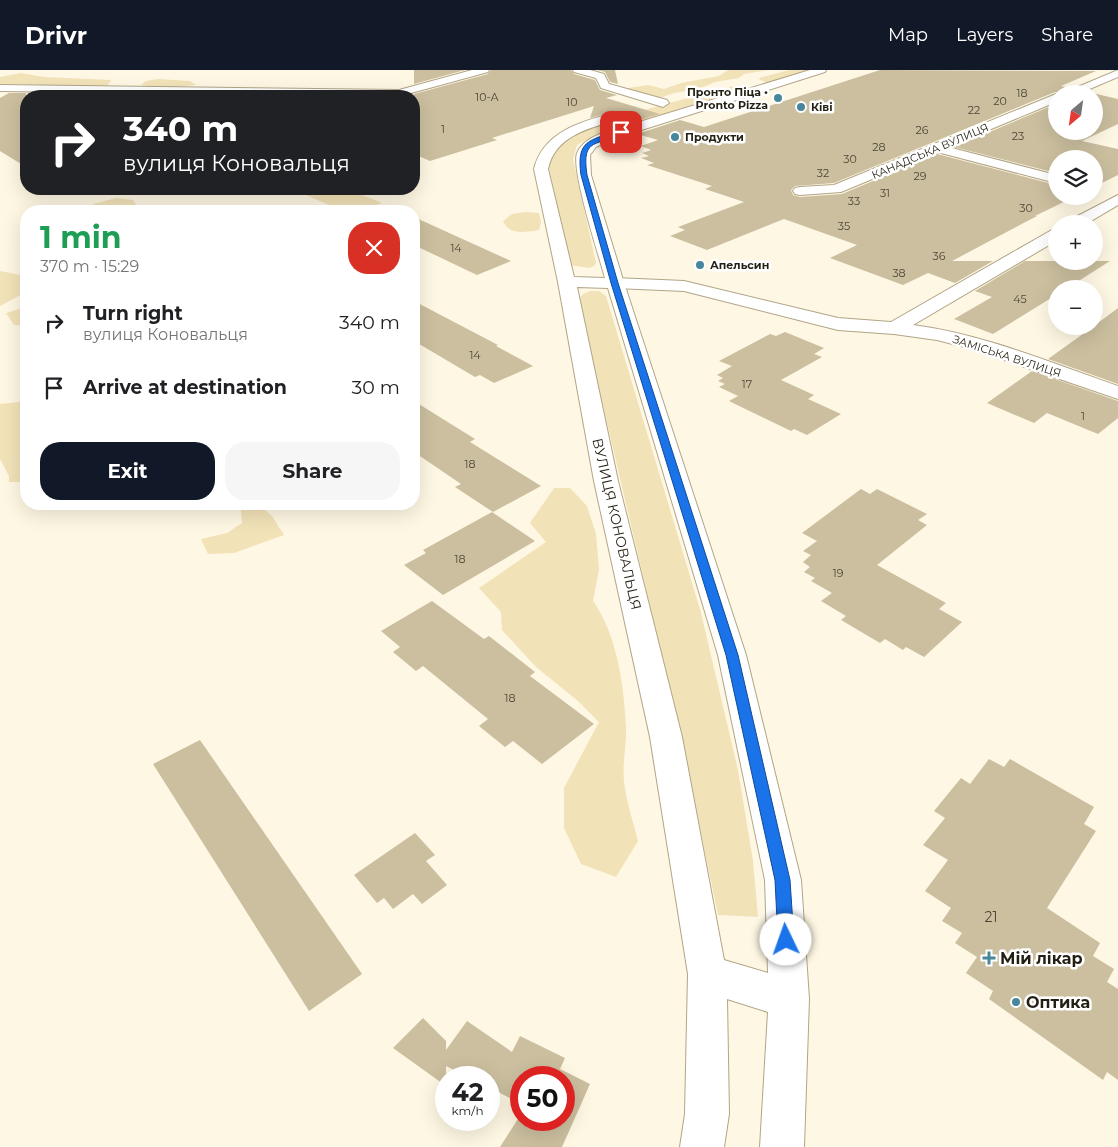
<!DOCTYPE html>
<html lang="en">
<head>
<meta charset="utf-8">
<style>
	body { margin:0; font-family:Montserrat,sans-serif; background:#f6f6f6; color:#202124; height:100vh; display:flex; flex-direction:column; font-size:19px; white-space:nowrap }
	* { box-sizing:border-box; margin:0 }
	p { font-size:16px; color:#757577 }
	.icon { flex:none; width:28px; height:28px; fill:none; stroke:currentColor; stroke-width:2; stroke-linecap:round; stroke-linejoin:round }
	.map { position:relative; flex:1; overflow:hidden }
	.sheet { position:absolute; left:20px; top:135px; width:400px; height:305px; display:flex; flex-direction:column; background:#fff; border-radius:20px; box-shadow:0 5px 20px #0002 }
	.sheet>* { flex:none }
	.guide { position:absolute; left:20px; top:20px; width:400px; height:105px; border-radius:20px; box-shadow:0 5px 20px #0002; background:#202124; color:#fff; overflow:hidden }
	.needle { width:32px; rotate:209deg }
	.tools { position:absolute; left:1048px; top:15px; display:grid; gap:10px }
	.tools a { display:grid; place-items:center; width:55px; height:55px; border-radius:50%; background:#fff; box-shadow:0 5px 20px #0002; font-size:25px }
	.speed { position:absolute; left:435px; top:996px; display:flex; gap:10px; font-size:25px; font-weight:700; text-align:center }
	.speed>* { display:grid; place-content:center; width:65px; height:65px; border-radius:50%; background:#fff; box-shadow:0 5px 20px #0002; line-height:1 }
	.speed small { font-size:12px; font-weight:400 }
	.speed .limit { border:8px solid #d22; background:#fff; color:#111 }
	.pin { position:absolute; display:grid; place-items:center; width:42px; height:42px; color:#fff; margin:-21px; border-radius:10px; box-shadow:0 2px 8px #0006 }
	.me { position:absolute; width:55px; margin:-28px; rotate:357deg; stroke-linejoin:round; filter:drop-shadow(0 0 4px #0008) }
	.turn { display:flex; align-items:center; gap:18px; height:105px; padding:0 20px; font-size:22px }
	.turn .icon { width:65px; height:65px; stroke-width:2.5 }
	.turn b { display:block; font-size:35px; line-height:42px }
	.round { display:grid; place-items:center; flex:none; width:52px; height:52px; border-radius:20px; background:#f6f6f6 }
	.overview { display:flex; align-items:center; justify-content:space-between; height:85px; padding:0 20px }
	h1 { font-size:30px; font-weight:700; line-height:38px; color:#1e9e55 }
	.action { display:flex; gap:10px; margin-top:auto; padding:10px 20px }
	.action a { flex:1; height:58px; border-radius:20px; background:#111827; color:#fff; font-size:20px; font-weight:700; line-height:58px; text-align:center }
	.action a+a { background:#f6f6f6; color:#202124 }
	ul { padding:0; list-style:none }
	li { display:flex; align-items:center; gap:15px; height:65px; padding:0 20px }
	li div { flex:1 }
	li b { display:block; font-size:19px }
	li em { font-style:normal }
	header { display:flex; align-items:center; gap:30px; box-sizing:border-box; height:70px; padding:0 25px; background:#111827; color:#fff }
	header strong { font-size:24px }
	nav { display:flex; gap:28px; margin-inline-start:auto; font-size:18px }
	.map>svg:first-child { display:block }
	.green { fill:#f2e2b8 }
	.building { fill:#cbbf9f }
	.lines { fill:none; stroke-linecap:round; stroke-linejoin:round }
	.street-casing { stroke:#b1a586; stroke-width:2 }
	.secondary-casing { stroke:#b1a586; stroke-width:2 }
	.street { fill:#fff; fill-rule:evenodd }
	.secondary { fill:#fff; fill-rule:evenodd }
	.route { fill:#1a73e8; stroke:#114b97 }
	.poi-dot { fill:#47879b; stroke:#fff; stroke-width:2 }
	.labels { text-anchor:middle; dominant-baseline:central; stroke-width:5; stroke-linejoin:round; paint-order:stroke }
	.far-poi-label { font-size:11px; font-weight:bold; fill:#231f13; stroke:#fff; text-anchor:start }
	.number-label { font-size:11px; fill:#4d4736 }
	.far-street-label { font-size:11px; fill:#231f13; stroke:#fff }
	.street-label { font-size:14px; fill:#231f13; stroke:#fff }
	.near-number-label { font-size:14px; fill:#4d4736 }
	.near-poi-label { font-size:16px; font-weight:bold; fill:#231f13; stroke:#fff; text-anchor:start }
</style>
</head>
<body>
<header>
<strong>Drivr</strong>
<nav><a>Map</a><a>Layers</a><a>Share</a></nav>
</header>
<div class="map">
<svg width="1118" height="1077" viewBox="0 0 1118 1077">
	<rect width="100%" height="100%" fill="#fef7e3"/>
	<g class="green">
		<path d="M728,0h40l-24,4 -5,4 -24,4 -17,7 -24,4 -17,6 -29,-8v-3l20,-3 16,4 17,-6 38,-7z"/>
		<path d="M789,0h22l-43,13 -8,-3 -1,-2z"/>
		<path d="M21,3l23,4 67,3 -3,5 -10,1 -98,-2v-7z"/>
		<path d="M158,9l32,2 6,4 -31,3 -24,-3 5,-4z"/>
		<path d="M737,15h4l7,4 -136,41 -16,5 -19,10 -4,14 23,104 -2,3 -5,2 -19,-3 -21,-97c1,-5 1,-11 4,-15 17,-29 147,-57 184,-68z"/>
		<path d="M118,22l125,2 4,2h-71z"/>
		<path d="M308,119h40l34,14 -25,8h-14l-44,-19z"/>
		<path d="M116,128l17,2 7,11h-50l3,-7z"/>
		<path d="M526,142l13,1 2,9 -2,8c-13,2 -30,6 -36,-9l9,-7z"/>
		<path d="M0,201l26,5v16l-26,14z"/>
		<path d="M590,221h9l7,5 95,317 37,157 15,91 5,56 -40,-2 -34,-164 -103,-439 -2,-13 4,-5z"/>
		<path d="M26,237v19l-12,-1 -8,-12z"/>
		<path d="M26,327v18l-4,2 4,6v59h-17v-6l-9,-17v-55l19,-2z"/>
		<path d="M554,418h16l17,18 9,28 3,35 -6,32c24,34 31,84 33,126 1,17 -4,36 -2,54 2,20 9,40 14,60l-22,36 -35,-13 -17,-36v-40l35,-66 -21,-21 -42,-34 -34,-37 -1,-18 -22,-24 67,-46 -16,-19z"/>
		<path d="M240,434h18l14,12 12,19 -50,18 -26,1 -7,-15 26,-6 15,-10z"/>
	</g>
	<g class="building">
		<path d="M414,0h51l-51,14z"/>
		<path d="M491,0h80l3,4 21,6 5,10 17,5 -11,3 54,16 -44,13 -8,-2 10,-3 3,-4 -7,-7 -24,7 4,-12 -102,32 5,2 -67,21 -16,-7v-60l74,-20z"/>
		<path d="M597,0h18l3,14 -8,-2 -5,-10z"/>
		<path d="M880,0l216,1 -35,15 10,2 -12,6 -4,-2 -221,91 -39,3 -4,4 2,5 7,2 42,-3 95,-40 119,31v11h20l-41,20h2l-85,45h41l-38,22 -27,-10 -25,12 -73,-27 27,-13 -73,-26 -77,31 -37,-14 15,-6 -7,-3 66,-25 -39,-13 7,-3 -65,-21 7,-2 -13,-5 8,-2 -7,-3 9,-3 -10,-4 17,-6 -21,-6 43,-14 24,7z"/>
		<path d="M1088,22l30,7v25l-36,17 36,8v26l-24,12v-28h-38v14l-102,-26 102,-43v27h38v-37h-11z"/>
		<path d="M9,23h17v74l-26,-16v-53z"/>
		<path d="M414,147l97,44 -34,14 -63,-30z"/>
		<path d="M1025,191h85l-44,28h-10v6l-63,39 -39,-15 38,-22 -17,-6z"/>
		<path d="M414,231l84,44 -2,1 37,20 -39,17 -14,-8 -5,2 -61,-36z"/>
		<path d="M1118,238v76l-70,-25 46,-33z"/>
		<path d="M785,262l39,16 -10,6 8,3 -41,23 33,15 -6,4 33,15 -34,21 -13,-6 -3,2 -62,-30 9,-5 -19,-9 6,-3 -7,-3 5,-3 -6,-3 15,-9 -13,-5 51,-27 6,2z"/>
		<path d="M1032,301l86,30v17l-20,16 -51,-21 -13,10 -47,-20z"/>
		<path d="M414,331l61,38 -5,3 71,44 -48,26 -38,-25 6,-3 -47,-32z"/>
		<path d="M861,419l9,5 7,-5 50,25 -9,6 9,5 -50,40 69,38 -7,6 23,13 -38,35 -18,-10 -3,3 -18,-11 -5,4 -39,-23 5,-4 -25,-15 11,-8 -21,-12 4,-3 -11,-6 6,-5 -7,-5 8,-7 -8,-4 14,-10 -15,-8z"/>
		<path d="M492,442l43,29 -92,54 -39,-30 22,-12 -3,-3z"/>
		<path d="M432,531l52,38 5,-3 46,36 -5,4 64,48 -52,40 -29,-23 -8,6 -26,-21 9,-7 -65,-53 -7,5 -23,-19 7,-5 -19,-16z"/>
		<path d="M200,670l162,234 -53,37 -156,-247z"/>
		<path d="M989,689l15,8 6,-8 84,48 -10,17 12,7 -49,77 53,35 -7,13 21,13 -7,13 11,7v91l-11,-8 -4,8 -114,-81 4,-8 -27,-18 11,-16 -22,-14 7,-10 -20,-12 9,-13 -26,-17 23,-31 -25,-15 22,-27 -11,-7 27,-33 9,6z"/>
		<path d="M415,763l20,22 -9,6 21,24 -25,19 -9,-10 -20,15 -9,-11 -7,5 -23,-28z"/>
		<path d="M423,948l23,23v9l21,-29 45,31 8,-16 45,22 -5,11 30,15 -28,63h-62l21,-33v6h43v-42h-43v26l-32,-17v-9h-19l-24,-12v20l-53,-38z"/>
	</g>
	<g class="lines">
		<g class="street-casing">
			<g id="street">
				<path d="M472,0h17l-1,2 -88,24 -400,-5v-6l399,5z"/>
				<path d="M573,0h17l14,4 5,10 58,16 2,3 -6,4 -62,-19 -5,-10 -22,-6z"/>
				<path d="M1118,0v7l-40,17h-17z"/>
				<path d="M1056,24v8l-108,45 108,28v8l-119,-31 -96,40 -41,3 -5,-1 -2,-3 2,-3 5,-1 34,-2z"/>
				<path d="M1118,125v10l-32,19h-20l2,-3z"/>
				<path d="M1056,159v12l-143,84c70,9 138,38 205,61v13l-146,-50 -35,-9 -43,-6 -56,-4 -154,-39 -69,-3 -6,-1 -3,-4 3,-4 6,-1 69,3 154,37 53,4 159,-91z"/>
			</g>
		</g>
		<g class="secondary-casing">
			<path id="secondary" d="M810,0h16l-1,2 -215,68 -14,7 -6,8 1,20 33,108 122,372 55,225 8,119 -5,148h-44l8,-135 -41,-13 2,115 -5,33h-44l5,-33 3,-140 -38,-237 -56,-256 -36,-199 -24,-113c9,-37 46,-47 79,-56l6,4 -2,3c-28,8 -62,16 -69,49l26,108 31,1c-6,-22 -34,-108 -28,-125 4,-10 14,-15 23,-19zM577,217l31,1 110,367 47,225 3,93 -44,-13 -42,-223 -64,-256z"/>
		</g>
		<use href="#street" class="street"/>
		<use href="#secondary" class="secondary"/>
	</g>
	<path class="route" d="M619,60l5,2c-26,16 -43,3 -37,43l31,108 120,372 52,225 4,60 -2,5 -6,2 -5,-2 -3,-5 -3,-60 -49,-225 -115,-372 -30,-108c-5,-36 9,-34 38,-45z"/>
	<g class="poi-dot">
		<circle cx="778" cy="28" r="5"/>
		<circle cx="801" cy="37" r="5"/>
		<circle cx="675" cy="67" r="5"/>
		<circle cx="700" cy="195" r="5"/>
		<path d="M986.5 880.5h5v5h5v5h-5v5h-5v-5h-5v-5h5z"/>
		<circle cx="1016" cy="932" r="5"/>
	</g>
	<g class="labels">
		<g class="far-poi-label">
			<text x="768" y="22" text-anchor="end">Пронто Піца •<tspan x="768" dy="13">Pronto Pizza</tspan></text>
			<text x="811" y="37">Ківі</text>
			<text x="685" y="67">Продукти</text>
			<text x="710" y="195">Апельсин</text>
		</g>
		<g class="number-label">
			<text x="1022" y="23">18</text>
			<text x="487" y="27">10-А</text>
			<text x="1000" y="31">20</text>
			<text x="572" y="32">10</text>
			<text x="974" y="40">22</text>
			<text x="443" y="59">1</text>
			<text x="922" y="60">26</text>
			<text x="1018" y="66">23</text>
			<text x="879" y="77">28</text>
			<text x="850" y="89">30</text>
			<text x="823" y="103">32</text>
			<text x="920" y="106">29</text>
			<text x="885" y="123">31</text>
			<text x="854" y="131">33</text>
			<text x="1026" y="138">30</text>
			<text x="844" y="156">35</text>
			<text x="456" y="178">14</text>
			<text x="939" y="186">36</text>
			<text x="899" y="203">38</text>
			<text x="1020" y="229">45</text>
			<text x="475" y="285">14</text>
			<text x="747" y="314">17</text>
			<text x="1083" y="346">1</text>
			<text x="470" y="394">18</text>
			<text x="460" y="489">18</text>
			<text x="838" y="503">19</text>
			<text x="510" y="628">18</text>
		</g>
		<g class="far-street-label">
			<text transform="translate(930 81) rotate(-23)">КАНАДСЬКА ВУЛИЦЯ</text>
			<text transform="translate(1007 286) rotate(18)">ЗАМІСЬКА ВУЛИЦЯ</text>
		</g>
		<g class="street-label">
			<text transform="translate(617 454) rotate(77)">ВУЛИЦЯ КОНОВАЛЬЦЯ</text>
		</g>
		<g class="near-number-label">
			<text x="991" y="847">21</text>
		</g>
		<g class="near-poi-label">
			<text x="1000" y="888">Мій лікар</text>
			<text x="1026" y="932">Оптика</text>
		</g>
	</g>
</svg>
<div class="tools">
<a><svg class="needle" viewBox="-14 -14 28 28"><path d="M0-13l5 13h-10z" fill="#e53935"/><path d="M0 13l5-13h-10z" fill="#757577"/></svg></a>
<a><svg class="icon" aria-label="layers" viewBox="0 0 24 24"><path d="M12 4l9 5-9 5-9-5zM3 14l9 5 9-5"/></svg></a>
<a>+</a>
<a>−</a>
</div>
<div class="speed"><div>42<small>km/h</small></div><div class="limit">50</div></div>
<div class="pin" style="left:621px;top:62px;background:#d93025"><svg class="icon" aria-label="arrive" viewBox="0 0 24 24"><path d="M6 21V4h12l-3 4 3 4H6"/></svg></div>
<svg class="me" style="left:786px;top:870px" viewBox="-20 -20 40 40"><circle r="19" fill="#fff"/><path d="M0-13L10 11 0 6-10 11z" fill="#1a73e8"/></svg>
<div class="guide">
<div class="turn"><svg class="icon" aria-label="right" viewBox="0 0 24 24"><path d="M7 20v-9h11M14 6l5 5-5 5"/></svg><div><b>340 m</b>вулиця Коновальця</div></div>
</div>
<section class="sheet">
<div class="overview"><div><h1>1 min</h1><p>370 m · 15:29</p></div><a class="round" style="background:#d93025;color:#fff"><svg class="icon" aria-label="close" viewBox="0 0 24 24"><path d="M6 6l12 12M18 6L6 18"/></svg></a></div>
<ul>
<li><svg class="icon" aria-label="right" viewBox="0 0 24 24"><path d="M7 20v-9h11M14 6l5 5-5 5"/></svg><div><b>Turn right</b><p>вулиця Коновальця</p></div><em>340 m</em></li>
<li><svg class="icon" aria-label="arrive" viewBox="0 0 24 24"><path d="M6 21V4h12l-3 4 3 4H6"/></svg><div><b>Arrive at destination</b></div><em>30 m</em></li>
</ul>
<div class="action"><a>Exit</a><a>Share</a></div>
</section>
</div>
</body>
</html>
